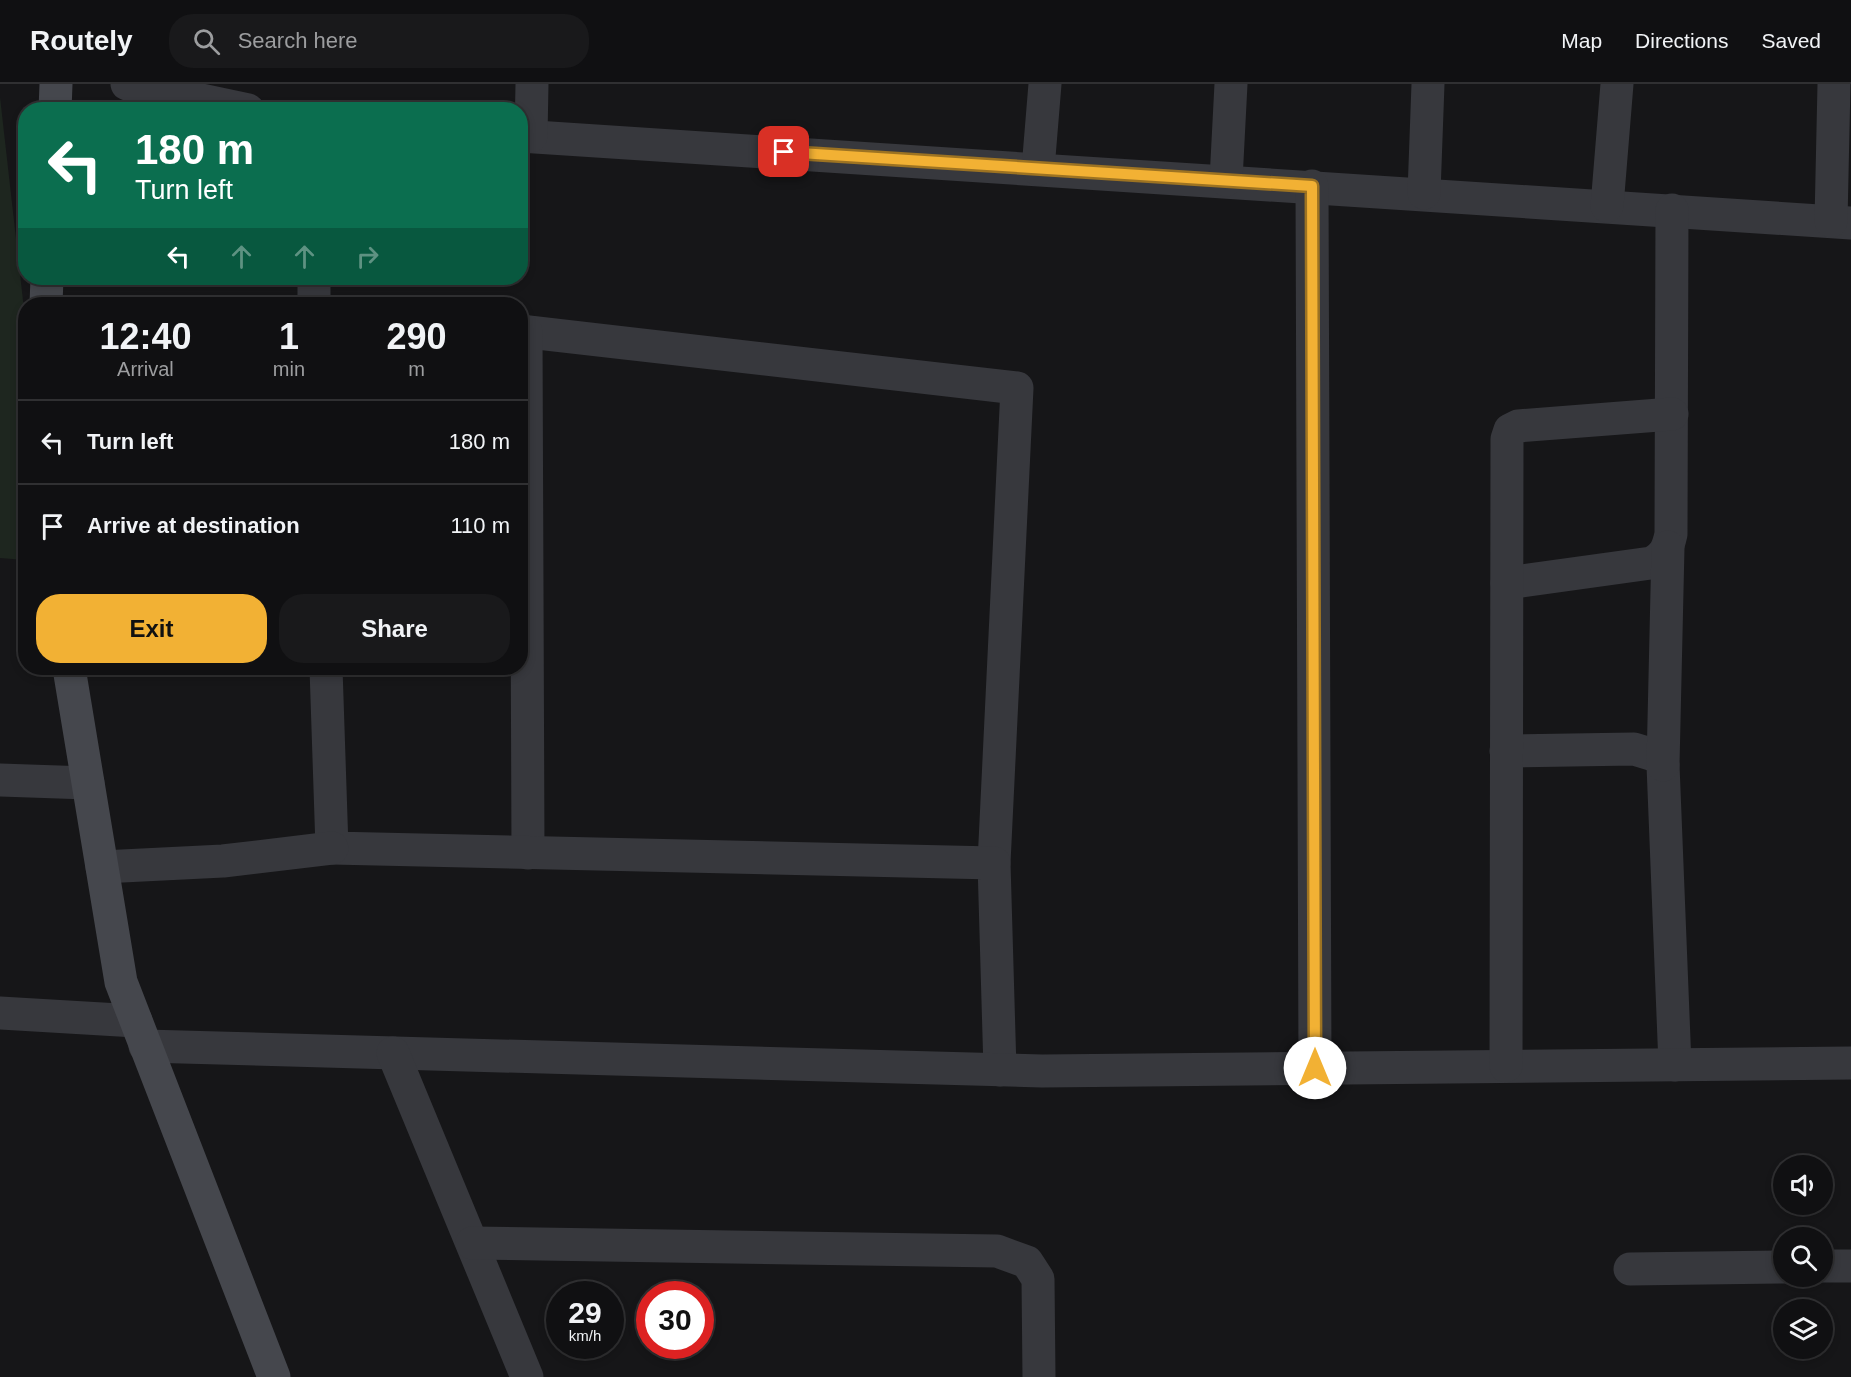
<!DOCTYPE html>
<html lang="en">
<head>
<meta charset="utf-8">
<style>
	body { margin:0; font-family:Arial,sans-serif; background:#19191b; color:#f1f3f6; height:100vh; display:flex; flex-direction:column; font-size:22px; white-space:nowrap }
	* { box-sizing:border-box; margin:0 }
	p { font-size:20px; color:#9c9d9f }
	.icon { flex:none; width:33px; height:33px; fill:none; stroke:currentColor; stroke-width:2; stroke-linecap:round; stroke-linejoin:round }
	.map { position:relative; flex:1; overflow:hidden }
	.panel { position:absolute; left:18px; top:213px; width:510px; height:378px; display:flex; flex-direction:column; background:#101012; border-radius:24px; box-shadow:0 3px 9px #0003,0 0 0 2px #303032 }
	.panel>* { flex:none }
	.hud { position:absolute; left:18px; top:18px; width:510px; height:183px; border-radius:24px; box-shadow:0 3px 9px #0003,0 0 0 2px #303032; background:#0b6e4f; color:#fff; overflow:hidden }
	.buttons { position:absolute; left:1773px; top:1071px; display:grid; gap:12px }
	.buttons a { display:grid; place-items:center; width:60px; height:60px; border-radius:50%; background:#101012; box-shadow:0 3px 9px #0003,0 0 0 2px #303032; font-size:30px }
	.speed { position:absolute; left:546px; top:1197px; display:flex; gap:12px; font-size:30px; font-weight:700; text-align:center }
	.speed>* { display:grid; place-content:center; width:78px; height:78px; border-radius:50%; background:#101012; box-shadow:0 3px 9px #0003,0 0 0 2px #303032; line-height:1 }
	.speed small { font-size:15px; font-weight:400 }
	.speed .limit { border:9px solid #d22; background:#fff; color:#111 }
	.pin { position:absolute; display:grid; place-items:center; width:51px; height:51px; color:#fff; margin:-26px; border-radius:12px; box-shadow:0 3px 9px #0006 }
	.me { position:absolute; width:66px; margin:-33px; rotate:0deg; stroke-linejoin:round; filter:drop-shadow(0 0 4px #0008) }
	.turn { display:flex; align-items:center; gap:21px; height:126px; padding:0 18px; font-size:27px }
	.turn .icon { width:78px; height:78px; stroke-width:2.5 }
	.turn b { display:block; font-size:42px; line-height:51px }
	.lanes { display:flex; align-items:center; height:57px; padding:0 18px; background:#0003; justify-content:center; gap:30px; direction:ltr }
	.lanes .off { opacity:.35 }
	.eta { display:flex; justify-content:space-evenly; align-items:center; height:102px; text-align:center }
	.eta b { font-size:36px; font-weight:700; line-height:42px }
	.primary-button { display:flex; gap:12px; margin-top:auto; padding:12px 18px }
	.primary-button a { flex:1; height:69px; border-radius:24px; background:#f2b134; color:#111; font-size:24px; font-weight:700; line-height:69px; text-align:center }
	.primary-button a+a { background:#19191b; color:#f1f3f6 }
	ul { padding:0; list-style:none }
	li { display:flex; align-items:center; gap:18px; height:84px; padding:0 18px; border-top:2px solid #303032 }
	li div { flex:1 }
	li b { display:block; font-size:22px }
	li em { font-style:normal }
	header { display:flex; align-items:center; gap:36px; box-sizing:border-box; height:84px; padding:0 30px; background:#101012; border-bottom:2px solid #303032 }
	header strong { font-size:28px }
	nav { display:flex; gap:33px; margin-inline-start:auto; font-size:21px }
	.search { width:420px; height:54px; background:#19191b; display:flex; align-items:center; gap:15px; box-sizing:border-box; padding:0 21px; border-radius:24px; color:#9c9d9f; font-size:22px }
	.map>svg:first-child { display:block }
	.green { fill:#1e261f }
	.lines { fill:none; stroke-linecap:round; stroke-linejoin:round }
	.street { stroke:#37383d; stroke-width:33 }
	.secondary { stroke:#45474d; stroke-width:33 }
	.route-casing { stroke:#9d7322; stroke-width:15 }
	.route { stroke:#f2b134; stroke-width:10 }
</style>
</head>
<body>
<header>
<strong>Routely</strong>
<div class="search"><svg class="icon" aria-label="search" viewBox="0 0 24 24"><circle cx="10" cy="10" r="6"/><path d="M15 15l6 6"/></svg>Search here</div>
<nav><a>Map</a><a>Directions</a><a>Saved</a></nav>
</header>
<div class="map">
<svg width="1851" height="1293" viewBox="0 0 1851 1293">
	<rect width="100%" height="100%" fill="#161618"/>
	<path class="green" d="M0,13l26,230 -1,233 -25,-2z"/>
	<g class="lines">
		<g class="street">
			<path d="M127,0l121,26"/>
			<path d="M520,52l1331,87"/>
			<path d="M531,52l1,-52"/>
			<path d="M1038,85l7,-85"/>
			<path d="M1226,96l5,-96"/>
			<path d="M1312,102l3,882"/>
			<path d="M1424,109l4,-109"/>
			<path d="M1607,122l10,-122"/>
			<path d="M1831,137l3,-137"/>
			<path d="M314,194v26"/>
			<path d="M520,247l497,57 -23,475"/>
			<path d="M526,248l2,521"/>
			<path d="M1507,499l144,-20c14,-7 17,-15 20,-29l1,-324"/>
			<path d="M326,584l6,180 662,15 6,207"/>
			<path d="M1506,667l128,-2 23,7 6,9 12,300"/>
			<path d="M1663,681l5,-218"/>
			<path d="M0,696l88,3"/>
			<path d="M102,783l121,-6 109,-13"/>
			<path d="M0,929l136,8"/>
			<path d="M145,962l897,25 809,-8"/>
			<path d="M393,969l134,324"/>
			<path d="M1506,982l1,-627 3,-9 8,-4 154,-12"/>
			<path d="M472,1159l525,8 30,11 11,17 1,98"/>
			<path d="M1822,1182h29"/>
			<path d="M1630,1185l154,-2"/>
		</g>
		<g class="secondary">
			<path d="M55,26l1,-26"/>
			<path d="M46,220l1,-26"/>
			<path d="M69,584l52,314 153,395"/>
		</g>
	</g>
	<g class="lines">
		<g class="route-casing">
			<path id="route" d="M784,68l528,34 3,882"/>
		</g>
		<use href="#route" class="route"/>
	</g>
</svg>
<div class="buttons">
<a><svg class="icon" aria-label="sound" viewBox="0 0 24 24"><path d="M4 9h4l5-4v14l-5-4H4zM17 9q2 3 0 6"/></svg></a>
<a><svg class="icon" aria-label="search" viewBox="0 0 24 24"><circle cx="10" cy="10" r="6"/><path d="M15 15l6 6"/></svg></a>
<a><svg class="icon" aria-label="layers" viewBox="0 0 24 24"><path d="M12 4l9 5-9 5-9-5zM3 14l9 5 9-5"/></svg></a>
</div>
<div class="speed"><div>29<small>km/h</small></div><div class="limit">30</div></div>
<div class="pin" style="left:784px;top:68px;background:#d93025"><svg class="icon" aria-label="arrive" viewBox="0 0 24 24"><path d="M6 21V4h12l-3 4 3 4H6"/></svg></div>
<svg class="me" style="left:1315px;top:984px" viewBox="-20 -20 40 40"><circle r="19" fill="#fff"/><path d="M0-13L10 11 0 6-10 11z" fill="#f2b134"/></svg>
<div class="hud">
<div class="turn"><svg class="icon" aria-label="left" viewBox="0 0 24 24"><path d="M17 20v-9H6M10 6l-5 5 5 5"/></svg><div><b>180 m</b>Turn left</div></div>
<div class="lanes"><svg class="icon" aria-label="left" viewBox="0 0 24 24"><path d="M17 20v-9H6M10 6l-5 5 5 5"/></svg><svg class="icon off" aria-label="ahead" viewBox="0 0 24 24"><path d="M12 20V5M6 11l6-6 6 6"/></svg><svg class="icon off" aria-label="ahead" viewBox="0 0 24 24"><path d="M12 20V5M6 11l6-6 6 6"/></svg><svg class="icon off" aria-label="right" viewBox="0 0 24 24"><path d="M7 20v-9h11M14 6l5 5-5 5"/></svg></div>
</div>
<section class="panel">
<div class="eta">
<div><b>12:40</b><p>Arrival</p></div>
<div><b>1</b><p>min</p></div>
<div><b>290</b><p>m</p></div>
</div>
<ul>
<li><svg class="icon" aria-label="left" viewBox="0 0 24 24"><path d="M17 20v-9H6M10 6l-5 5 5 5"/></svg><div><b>Turn left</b></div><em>180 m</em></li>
<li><svg class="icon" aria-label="arrive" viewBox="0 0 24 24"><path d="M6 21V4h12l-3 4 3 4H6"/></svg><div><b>Arrive at destination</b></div><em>110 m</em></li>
</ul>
<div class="primary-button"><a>Exit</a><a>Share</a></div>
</section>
</div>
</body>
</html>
